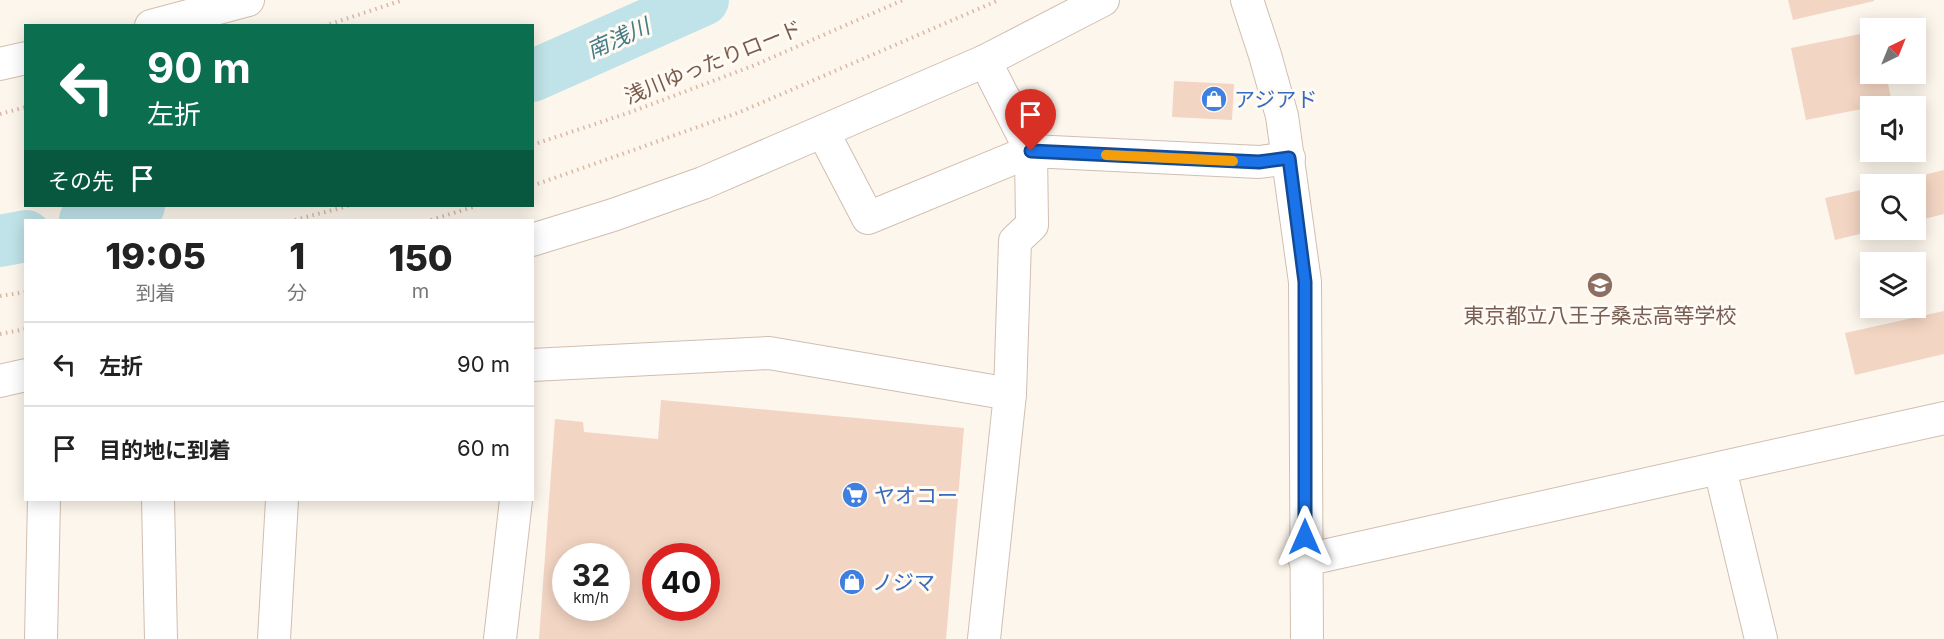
<!DOCTYPE html>
<html lang="ja">
<head>
<meta charset="utf-8">
<style>
	body { margin:0; font-family:Inter,"Noto Sans JP",sans-serif; background:#f2f2f2; color:#222; height:100vh; display:flex; flex-direction:column; font-size:22px; white-space:nowrap }
	* { box-sizing:border-box; margin:0 }
	p { font-size:20px; color:#767676 }
	.icon { flex:none; width:33px; height:33px; fill:none; stroke:currentColor; stroke-width:2; stroke-linecap:round; stroke-linejoin:round }
	.map { position:relative; flex:1; overflow:hidden }
	.drawer { position:absolute; left:24px; top:219px; width:510px; height:282px; display:flex; flex-direction:column; background:#fff; border-radius:0px; box-shadow:0 3px 15px #0003 }
	.drawer>* { flex:none }
	.guide { position:absolute; left:24px; top:24px; width:510px; height:183px; border-radius:0px; box-shadow:0 3px 15px #0003; background:#0b6e4f; color:#fff; overflow:hidden }
	.needle { width:39px; rotate:43deg }
	.tools { position:absolute; left:1860px; top:18px; display:grid; gap:12px }
	.tools a { display:grid; place-items:center; width:66px; height:66px; border-radius:0px; background:#fff; box-shadow:0 3px 15px #0003; font-size:30px }
	.speed { position:absolute; left:552px; top:543px; display:flex; gap:12px; font-size:30px; font-weight:700; text-align:center }
	.speed>* { display:grid; place-content:center; width:78px; height:78px; border-radius:50%; background:#fff; box-shadow:0 3px 15px #0003; line-height:1 }
	.speed small { font-size:15px; font-weight:400 }
	.speed .limit { border:9px solid #d22; background:#fff; color:#111 }
	.pin { position:absolute; display:grid; place-items:center; width:51px; height:51px; color:#fff; margin:-62px -26px; border-radius:50% 50% 50% 0; rotate:-45deg; box-shadow:0 0 6px #0007 }
	.pin .icon { rotate:45deg }
	.me { position:absolute; width:66px; margin:-33px; rotate:0deg; stroke-linejoin:round; filter:drop-shadow(0 0 4px #0008) }
	.turn { display:flex; align-items:center; gap:21px; height:126px; padding:0 24px; font-size:27px }
	.turn .icon { width:78px; height:78px; stroke-width:2.5 }
	.turn b { display:block; font-size:42px; line-height:51px }
	.then { display:flex; align-items:center; height:57px; padding:0 24px; background:#0003; gap:12px; font-size:22px }
	.eta { display:flex; justify-content:space-evenly; align-items:center; height:102px; text-align:center }
	.eta b { font-size:36px; font-weight:800; line-height:42px }
	ul { padding:0; list-style:none }
	li { display:flex; align-items:center; gap:18px; height:84px; padding:0 24px; border-top:2px solid #e0e0e0 }
	li div { flex:1 }
	li b { display:block; font-size:22px }
	li em { font-style:normal }
	.map>svg:first-child { display:block }
	.lines { fill:none; stroke-linecap:round; stroke-linejoin:round }
	.river { stroke:#bfe3e8; stroke-width:52 }
	.building { fill:#f3d5c3; fill-rule:evenodd }
	.minor-casing { stroke:#d1beb0; stroke-width:34 }
	.path { stroke:#d9b8a5; stroke-width:4; stroke-dasharray:1.5 4.5; stroke-linecap:butt }
	.minor { stroke:#fff; stroke-width:32 }
	.route-casing { stroke:#114b97; stroke-width:15 }
	.route { stroke:#1a73e8; stroke-width:10 }
	.slow { stroke:#f59e0b; stroke-width:10 }
	.labels { text-anchor:middle; dominant-baseline:central; stroke-width:6; stroke-linejoin:round; paint-order:stroke }
	.street-label { font-size:21px; fill:#7a5c4d; stroke:#fffaf3 }
	.shop-label { font-size:21px; fill:#366cbe; stroke:#fffaf3; text-anchor:start }
	.education-label { font-size:21px; fill:#785e54; stroke:#fffaf3 }
	.water-label { font-size:22px; font-style:italic; fill:#437c86; stroke:#fffaf3 }
</style>
</head>
<body>
<div class="map">
<svg width="1944" height="639" viewBox="0 0 1944 639">
	<rect width="100%" height="100%" fill="#fdf6ec"/>
	<g class="lines">
		<g class="river">
			<path d="M532,76l171,-76"/>
			<path d="M85,220l54,-14"/>
			<path d="M0,241l26,-5"/>
		</g>
	</g>
	<g class="building">
		<path d="M1788,0h86v1l-81,19z"/>
		<path d="M1870,32v42h16l6,29 -86,17 -15,-72z"/>
		<path d="M1174,81l60,3 -2,36 -60,-3z"/>
		<path d="M1944,170v44l-28,7v-37h-29z"/>
		<path d="M1870,188v42h6l-41,10 -10,-42z"/>
		<path d="M1944,311v43l-89,21 -10,-42z"/>
		<path d="M661,400l303,28 -18,211h-407l16,-220 28,3 1,10 74,7zM566,556h50v52h-50zM656,556h50v52h-50z"/>
	</g>
	<g class="lines">
		<g class="minor-casing">
			<g id="minor">
				<path d="M1247,0l18,55 17,61 23,166 2,357"/>
				<path d="M151,26l97,-26"/>
				<path d="M985,61l46,90 1,74 -17,16 -5,153"/>
				<path d="M0,64l26,-6"/>
				<path d="M823,132l45,86 163,-67 228,11 30,-4"/>
				<path d="M532,240l81,-25 90,-32 282,-122 118,-61"/>
				<path d="M532,365l237,-12 241,41 -26,245"/>
				<path d="M0,381l26,-6"/>
				<path d="M1720,469l41,170"/>
				<path d="M158,500l3,139"/>
				<path d="M1305,560l639,-142"/>
				<path d="M41,639l3,-139"/>
				<path d="M274,639l8,-139"/>
				<path d="M500,639l16,-139"/>
			</g>
		</g>
		<g class="path">
			<path d="M324,26l79,-26"/>
			<path d="M0,114l26,-7"/>
			<path d="M532,145l99,-33 124,-47 148,-65"/>
			<path d="M532,186l208,-74 259,-112"/>
			<path d="M295,220l53,-14"/>
			<path d="M431,220l45,-14"/>
			<path d="M0,296l26,-4"/>
			<path d="M0,334l26,-5"/>
		</g>
		<use href="#minor" class="minor"/>
	</g>
	<g class="lines">
		<g class="route-casing">
			<path id="route" d="M1031,151l228,11 30,-4 16,124v255"/>
		</g>
		<use href="#route" class="route"/>
		<path class="slow" d="M1106,155l127,6"/>
	</g>
	<defs>
		<g id="shop-disc" transform="scale(1.35)"><circle r="9.5" fill="#3f7fe0" stroke="#fffaf3"/><path d="M-5-2.5h2.3a2.7 3.5 0 0 1 5.4 0H5L5.5 6h-11ZM-1.5-2.5h3a1.5 2.3 0 0 0-3 0Z" fill="#fff"/></g>
		<g id="school-disc" transform="scale(1.35)"><circle r="9.5" fill="#8d6e63" stroke="#fffaf3"/><path d="M0-5L7-2L0 1L-7-2ZM-4 1L0 2.5L4 1V4Q0 6-4 4Z" fill="#fff"/></g>
		<g id="supermarket-disc" transform="scale(1.35)"><circle r="9.5" fill="#3f7fe0" stroke="#fffaf3"/><path d="M-6-5.5h2.5l.6 2H6L4.5 2H-2.5L-4.4-4H-6ZM-1.5 3.2a1.3 1.3 0 1 0 .1 0ZM3 3.2a1.3 1.3 0 1 0 .1 0Z" fill="#fff"/></g>
	</defs>
	<g fill-rule="evenodd">
		<use href="#shop-disc" x="1214" y="99"/>
		<use href="#school-disc" x="1600" y="285"/>
		<use href="#supermarket-disc" x="855" y="495"/>
		<use href="#shop-disc" x="852" y="582"/>
	</g>
	<g class="labels">
		<g class="street-label">
			<text transform="translate(713 62) rotate(-22)">浅川ゆったりロード</text>
		</g>
		<g class="shop-label">
			<text x="1234" y="99">アジアド</text>
			<text x="874" y="495">ヤオコー</text>
			<text x="872" y="582">ノジマ</text>
		</g>
		<g class="education-label">
			<text x="1600" y="315">東京都立八王子桑志高等学校</text>
		</g>
		<g class="water-label">
			<text transform="translate(618 38) rotate(-24)">南浅川</text>
		</g>
	</g>
</svg>
<div class="tools">
<a><svg class="needle" viewBox="-14 -14 28 28"><path d="M0-13l5 13h-10z" fill="#e53935"/><path d="M0 13l5-13h-10z" fill="#767676"/></svg></a>
<a><svg class="icon" aria-label="sound" viewBox="0 0 24 24"><path d="M4 9h4l5-4v14l-5-4H4zM17 9q2 3 0 6"/></svg></a>
<a><svg class="icon" aria-label="search" viewBox="0 0 24 24"><circle cx="10" cy="10" r="6"/><path d="M15 15l6 6"/></svg></a>
<a><svg class="icon" aria-label="layers" viewBox="0 0 24 24"><path d="M12 4l9 5-9 5-9-5zM3 14l9 5 9-5"/></svg></a>
</div>
<div class="speed"><div>32<small>km/h</small></div><div class="limit">40</div></div>
<div class="pin" style="left:1031px;top:151px;background:#d93025"><svg class="icon" aria-label="arrive" viewBox="0 0 24 24"><path d="M6 21V4h12l-3 4 3 4H6"/></svg></div>
<svg class="me" style="left:1305px;top:537px" viewBox="-20 -20 40 40"><path d="M0-17L14 15 0 8-14 15z" fill="#1a73e8" stroke="#fff" stroke-width="4"/></svg>
<div class="guide">
<div class="turn"><svg class="icon" aria-label="left" viewBox="0 0 24 24"><path d="M17 20v-9H6M10 6l-5 5 5 5"/></svg><div><b>90 m</b>左折</div></div>
<div class="then">その先<svg class="icon" aria-label="arrive" viewBox="0 0 24 24"><path d="M6 21V4h12l-3 4 3 4H6"/></svg></div>
</div>
<section class="drawer">
<div class="eta">
<div><b>19:05</b><p>到着</p></div>
<div><b>1</b><p>分</p></div>
<div><b>150</b><p>m</p></div>
</div>
<ul>
<li><svg class="icon" aria-label="left" viewBox="0 0 24 24"><path d="M17 20v-9H6M10 6l-5 5 5 5"/></svg><div><b>左折</b></div><em>90 m</em></li>
<li><svg class="icon" aria-label="arrive" viewBox="0 0 24 24"><path d="M6 21V4h12l-3 4 3 4H6"/></svg><div><b>目的地に到着</b></div><em>60 m</em></li>
</ul>
</section>
</div>
</body>
</html>
